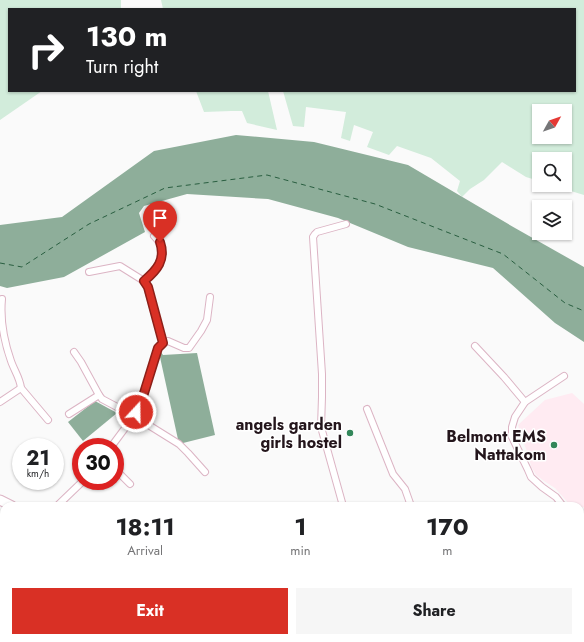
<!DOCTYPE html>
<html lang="en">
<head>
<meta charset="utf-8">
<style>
	body { margin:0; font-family:Jost,sans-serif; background:#f6f6f6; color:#202124; height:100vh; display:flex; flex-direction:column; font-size:15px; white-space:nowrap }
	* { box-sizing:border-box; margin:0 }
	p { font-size:13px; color:#757577 }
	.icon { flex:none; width:22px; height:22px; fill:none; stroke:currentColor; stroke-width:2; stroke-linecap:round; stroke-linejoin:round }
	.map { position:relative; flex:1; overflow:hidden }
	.sheet { position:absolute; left:0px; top:502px; width:584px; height:140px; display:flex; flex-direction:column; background:#fff; border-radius:12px 12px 0 0; box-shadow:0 1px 3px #0004 }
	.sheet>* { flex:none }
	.hud { position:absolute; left:8px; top:8px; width:568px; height:84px; border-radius:0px; box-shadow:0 1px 3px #0004; background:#202124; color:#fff; overflow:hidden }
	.needle { width:26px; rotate:50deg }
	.controls { position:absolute; left:532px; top:104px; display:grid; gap:8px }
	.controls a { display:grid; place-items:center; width:40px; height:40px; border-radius:0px; background:#fff; box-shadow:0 1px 3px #0004; font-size:20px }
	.speed { position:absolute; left:12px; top:438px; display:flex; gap:8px; font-size:20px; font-weight:700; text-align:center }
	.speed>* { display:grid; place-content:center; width:52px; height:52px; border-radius:50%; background:#fff; box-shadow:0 1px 3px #0004; line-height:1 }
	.speed small { font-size:10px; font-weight:400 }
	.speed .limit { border:6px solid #d22; background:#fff; color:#111 }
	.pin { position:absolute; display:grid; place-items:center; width:34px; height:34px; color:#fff; margin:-41px -17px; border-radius:50% 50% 50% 0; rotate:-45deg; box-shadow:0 0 4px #0007 }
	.pin .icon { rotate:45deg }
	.me { position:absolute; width:44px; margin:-22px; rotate:21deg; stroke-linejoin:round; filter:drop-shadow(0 0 3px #0008) }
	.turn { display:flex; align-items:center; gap:14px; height:84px; padding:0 12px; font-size:18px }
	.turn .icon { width:52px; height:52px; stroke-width:2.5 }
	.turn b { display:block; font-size:28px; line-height:34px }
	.eta { display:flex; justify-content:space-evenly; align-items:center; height:68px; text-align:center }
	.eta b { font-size:24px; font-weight:700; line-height:28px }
	.action { display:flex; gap:8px; margin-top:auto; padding:8px 12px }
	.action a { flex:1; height:46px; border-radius:0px; background:#d93025; color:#fff; font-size:16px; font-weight:700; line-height:46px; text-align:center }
	.action a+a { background:#f6f6f6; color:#202124 }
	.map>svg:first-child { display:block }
	.built { fill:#ffebf2 }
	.green { fill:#d2ecdb; fill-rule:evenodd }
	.water { fill:#8eae9a }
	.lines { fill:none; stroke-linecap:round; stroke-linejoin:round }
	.ferry { stroke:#295e40; stroke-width:1; stroke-dasharray:5 4; stroke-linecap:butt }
	.street-casing { stroke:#dcb4c4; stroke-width:8 }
	.secondary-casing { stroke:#dcb4c4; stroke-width:11 }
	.highway-casing { stroke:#b06c89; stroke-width:13 }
	.street { stroke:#fff; stroke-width:6 }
	.secondary { stroke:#fff; stroke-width:9 }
	.highway { stroke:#fb9ac4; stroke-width:11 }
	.route-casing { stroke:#8d1f18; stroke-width:10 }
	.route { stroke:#d93025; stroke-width:7 }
	.poi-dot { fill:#33875a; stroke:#fff; stroke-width:1.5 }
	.labels { text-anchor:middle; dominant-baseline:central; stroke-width:3; stroke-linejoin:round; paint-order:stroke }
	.poi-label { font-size:16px; font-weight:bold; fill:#24161c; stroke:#fff; text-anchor:end }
</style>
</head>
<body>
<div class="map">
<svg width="584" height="642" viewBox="0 0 584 642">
	<rect width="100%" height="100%" fill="#fafafa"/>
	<path class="built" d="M572,393l12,11v103l-4,1v-2h-9l-16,-18 -11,-7 -8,-6 -5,-9 -3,-12 -7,-18 -3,-11 27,-25z"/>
	<g class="green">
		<path d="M0,0h121v9h-112v82h33l-42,29z"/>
		<path d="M161,0h423v195l-33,-10h14v-26h-26v22l-13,-4 -24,-15 -18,18 -14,9 -8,8 -5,-6 3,-10 -29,-23 -34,-12 -8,9 -22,-8 6,-15 -19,-7 -4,16 -9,-3 5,-26 -40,-5 -2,20 -11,-1 -10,-35h292v-82h-412zM539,111h26v26h-26z"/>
		<path d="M196,91h72l9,39 -30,-7 -5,-12h-11l-27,1z"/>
	</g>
	<g class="water">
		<path d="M236,135l78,7 94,23 107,63 69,39v75l-29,-19 -62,-55 -85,-21 -70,-29 -70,-19 -81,-5 -43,12 -5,7 6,19 -81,45 -57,11 -7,-2v-61l62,-8 92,-66z"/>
		<path d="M158,348l5,7 34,-2 18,82 -36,9z"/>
		<path d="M95,401l22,12 -34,28 -15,-19z"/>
	</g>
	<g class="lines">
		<path class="ferry" d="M0,263l22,4 67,-43 76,-36 102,-13 108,29 128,50 62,49 19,8"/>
		<g class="street-casing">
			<g id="street">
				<path d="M89,272l31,-6 24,15 3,6 16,56"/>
				<path d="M144,281c15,-12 27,-28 10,-45"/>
				<path d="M2,299c-2,21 2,42 9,62 3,9 9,17 10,27l27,32"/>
				<path d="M475,346l29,31 21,25"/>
				<path d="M74,352l7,10 18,33 3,4 32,17 45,28 9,9 17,19"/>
				<path d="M0,402l21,-14"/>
				<path d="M367,409l26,65 12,15 6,17"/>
				<path d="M69,414l30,-19"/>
				<path d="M111,447l23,-31 6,-10 18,-58 5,-5 5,-2 16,7h5l12,-17 6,-11 3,-23"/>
				<path d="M115,469l15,15"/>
				<path d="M57,506l26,-25"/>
				<path d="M343,506l-22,-79 1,-30v-23l-9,-137 2,-3 2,-2 29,-8"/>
				<path d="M563,506l-7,-9 -14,-10 -11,-10 -3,-7 -16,-33v-10l3,-10 10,-15 39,-26"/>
				<path d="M580,542l4,9"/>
				<path d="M272,638l2,4"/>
			</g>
		</g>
		<g class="secondary-casing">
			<path id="secondary" d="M0,500l12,6"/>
		</g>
		<g class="highway-casing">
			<g id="highway">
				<path d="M580,598l4,2"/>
				<path d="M94,642l7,-4"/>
			</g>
		</g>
		<use href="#street" class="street"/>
		<use href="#secondary" class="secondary"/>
		<use href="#highway" class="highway"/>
	</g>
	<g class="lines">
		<g class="route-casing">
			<path id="route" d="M136,412l4,-6 18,-58 5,-5 -15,-56 -4,-6c13,-11 22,-21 16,-39"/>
		</g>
		<use href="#route" class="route"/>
	</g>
	<g class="poi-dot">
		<circle cx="350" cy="433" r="4"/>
		<circle cx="554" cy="445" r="4"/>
	</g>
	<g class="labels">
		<g class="poi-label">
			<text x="342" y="424">angels garden<tspan x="342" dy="18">girls hostel</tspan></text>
			<text x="546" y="436">Belmont EMS<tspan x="546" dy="18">Nattakom</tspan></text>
		</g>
	</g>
</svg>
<div class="controls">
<a><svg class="needle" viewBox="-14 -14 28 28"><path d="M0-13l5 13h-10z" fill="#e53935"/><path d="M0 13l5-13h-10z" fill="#757577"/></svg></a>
<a><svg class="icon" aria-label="search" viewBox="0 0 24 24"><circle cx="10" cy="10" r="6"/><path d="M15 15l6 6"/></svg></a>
<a><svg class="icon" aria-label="layers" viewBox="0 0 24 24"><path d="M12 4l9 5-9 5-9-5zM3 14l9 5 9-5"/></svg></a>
</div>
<div class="speed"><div>21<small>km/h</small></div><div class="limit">30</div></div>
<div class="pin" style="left:160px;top:242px;background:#d93025"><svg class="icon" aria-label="arrive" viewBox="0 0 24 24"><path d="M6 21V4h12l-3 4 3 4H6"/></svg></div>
<svg class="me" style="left:136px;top:412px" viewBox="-20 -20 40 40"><circle r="17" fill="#d93025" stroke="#fff" stroke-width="3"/><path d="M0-11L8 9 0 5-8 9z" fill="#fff"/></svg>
<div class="hud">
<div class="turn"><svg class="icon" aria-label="right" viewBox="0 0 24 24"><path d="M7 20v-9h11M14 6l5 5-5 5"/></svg><div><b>130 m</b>Turn right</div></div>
</div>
<section class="sheet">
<div class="eta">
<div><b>18:11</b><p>Arrival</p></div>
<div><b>1</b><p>min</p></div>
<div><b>170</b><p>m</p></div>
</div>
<div class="action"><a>Exit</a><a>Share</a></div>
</section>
</div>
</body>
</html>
